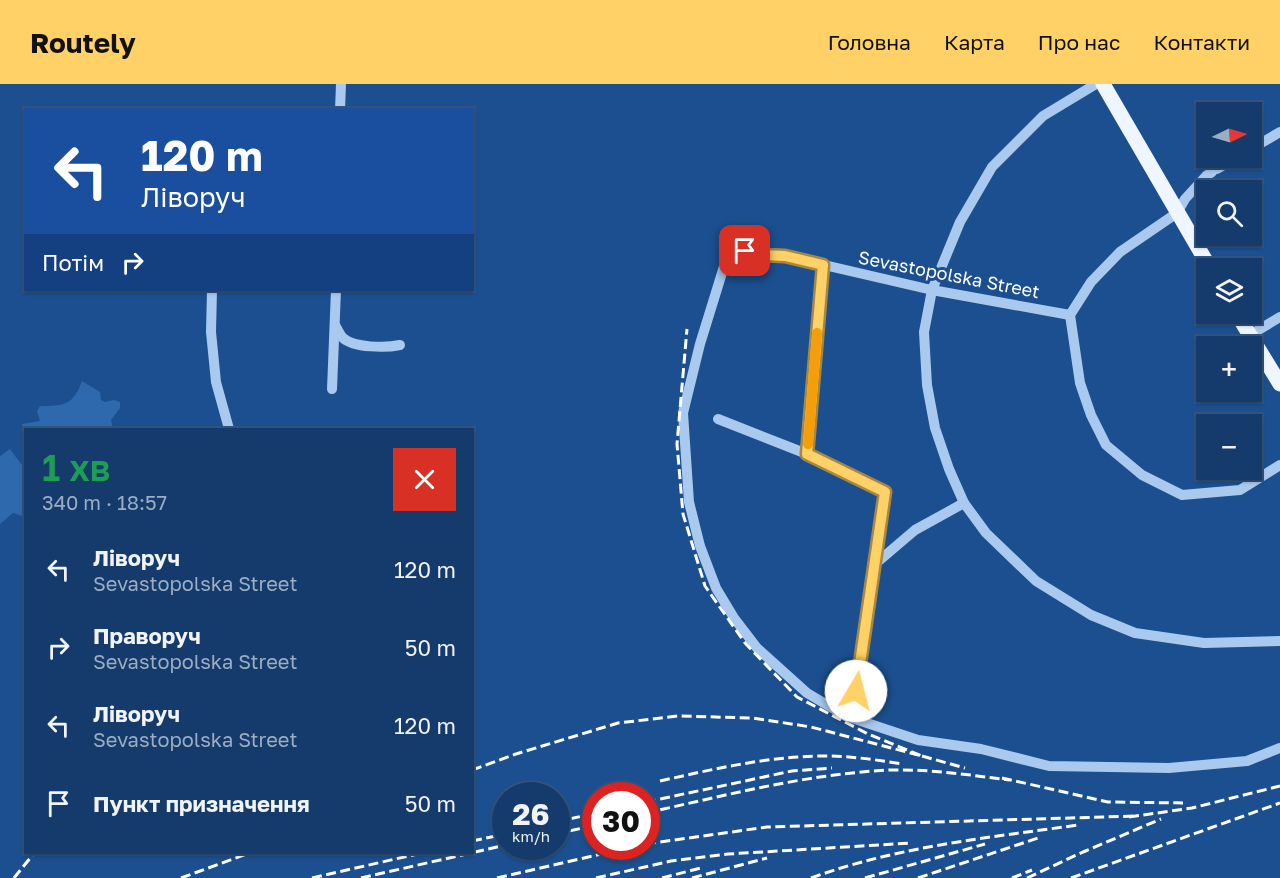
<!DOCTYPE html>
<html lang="uk">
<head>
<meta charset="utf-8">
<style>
	body { margin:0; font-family:"Golos Text",sans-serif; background:#214673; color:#f1f3f6; height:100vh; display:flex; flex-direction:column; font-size:22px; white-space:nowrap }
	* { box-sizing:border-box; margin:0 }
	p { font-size:20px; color:#9dadc1 }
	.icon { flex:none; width:33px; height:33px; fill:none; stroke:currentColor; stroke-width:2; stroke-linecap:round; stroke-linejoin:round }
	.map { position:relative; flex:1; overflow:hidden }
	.panel { position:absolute; left:24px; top:344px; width:450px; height:426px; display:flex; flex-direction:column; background:#143b6b; border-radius:0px; box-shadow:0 2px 4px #0004,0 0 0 2px #33557e }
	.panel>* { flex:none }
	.guide { position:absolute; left:24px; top:24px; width:450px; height:183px; border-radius:0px; box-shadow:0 2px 4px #0004,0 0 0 2px #33557e; background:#1a4fa0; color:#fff; overflow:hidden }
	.needle { width:39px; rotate:85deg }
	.controls { position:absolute; left:1196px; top:18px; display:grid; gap:12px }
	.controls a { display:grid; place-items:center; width:66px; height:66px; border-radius:0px; background:#143b6b; box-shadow:0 2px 4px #0004,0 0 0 2px #33557e; font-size:30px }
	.speed { position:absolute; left:492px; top:698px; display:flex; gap:12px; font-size:30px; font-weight:700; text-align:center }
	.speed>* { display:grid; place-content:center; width:78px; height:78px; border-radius:50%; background:#143b6b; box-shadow:0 2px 4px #0004,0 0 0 2px #33557e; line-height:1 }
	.speed small { font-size:15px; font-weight:400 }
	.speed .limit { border:9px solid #d22; background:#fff; color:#111 }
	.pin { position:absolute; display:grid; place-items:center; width:51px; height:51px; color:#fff; margin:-26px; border-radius:12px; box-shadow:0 3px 9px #0006 }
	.me { position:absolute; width:66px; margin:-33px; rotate:8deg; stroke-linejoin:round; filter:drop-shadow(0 0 4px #0008) }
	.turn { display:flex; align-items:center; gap:21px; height:126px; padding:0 18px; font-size:27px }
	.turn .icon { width:78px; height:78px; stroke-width:2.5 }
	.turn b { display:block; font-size:42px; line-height:51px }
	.then { display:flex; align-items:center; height:57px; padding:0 18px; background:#0003; gap:12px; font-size:22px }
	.round { display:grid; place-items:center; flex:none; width:63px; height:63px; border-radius:0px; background:#214673 }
	.head { display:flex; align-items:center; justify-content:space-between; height:102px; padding:0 18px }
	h1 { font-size:36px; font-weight:600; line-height:45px; color:#1e9e55 }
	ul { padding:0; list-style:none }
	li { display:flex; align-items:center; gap:18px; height:78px; padding:0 18px }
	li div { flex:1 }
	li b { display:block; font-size:22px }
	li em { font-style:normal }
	header { display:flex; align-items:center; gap:36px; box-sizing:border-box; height:84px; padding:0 30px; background:#ffd166; color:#111 }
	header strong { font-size:28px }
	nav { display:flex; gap:33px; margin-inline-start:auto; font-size:21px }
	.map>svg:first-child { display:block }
	.green { fill:#2e69ad }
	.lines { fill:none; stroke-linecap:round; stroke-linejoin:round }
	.minor { stroke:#a9c9ee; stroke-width:10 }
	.major { stroke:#f0f6ff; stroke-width:15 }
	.rail { stroke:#fff; stroke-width:3; stroke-dasharray:10 4.5; stroke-linecap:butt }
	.route-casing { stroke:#a68842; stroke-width:15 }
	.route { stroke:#ffd166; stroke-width:10 }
	.slow { stroke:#f59e0b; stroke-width:10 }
	.labels { text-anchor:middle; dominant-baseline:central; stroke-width:6; stroke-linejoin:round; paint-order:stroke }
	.street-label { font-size:18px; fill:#fff; stroke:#1b4f8f }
</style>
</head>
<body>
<header>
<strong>Routely</strong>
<nav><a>Головна</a><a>Карта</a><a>Про нас</a><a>Контакти</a></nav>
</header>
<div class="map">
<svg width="1280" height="794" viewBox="0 0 1280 794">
	<rect width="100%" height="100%" fill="#1b4f8f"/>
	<g class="green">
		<path d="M82,297l18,11 1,8 4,2 9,-2 6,2v6l-9,12 2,9h-87l-1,7 -3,-12 18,-3 -3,-10 3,-5c25,0 33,-1 42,-25z"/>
		<path d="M10,365l11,15 4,-1v54l-12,-4 -13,11v-68z"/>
	</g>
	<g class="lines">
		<g class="minor">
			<path d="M1096,0l-53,32 -51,51 -32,55 -28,68 -8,42 3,53 8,43 14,41 15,34 22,30 50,48 55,34 44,18 69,10 76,-2"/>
			<path d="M340,26l1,-26"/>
			<path d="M1251,65l29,-17"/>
			<path d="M1217,85l19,-11"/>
			<path d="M1212,88l-6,4 -21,23 -8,14 -57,39 -29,30 -21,33 10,68 11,32 15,30 36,30 40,20 58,-5 40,-25"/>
			<path d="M212,206l-1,42 5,50 13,47"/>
			<path d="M335,241c2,3 5,10 8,13 11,10 43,10 57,7"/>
			<path d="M1250,251l30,-18"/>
			<path d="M332,305l4,-99"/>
			<path d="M718,335l89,35 16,-189"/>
			<path d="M807,370l78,38 -11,73"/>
			<path d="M964,419l-49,27 -41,35 -17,126 -11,25 72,24 63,9 68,17 120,2 78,-7 33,-13"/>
			<path d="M846,632l-39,-23 -50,-45 -23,-30 -18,-30 -16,-42 -11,-44 -6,-89 17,-69 30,-97 29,8 26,1 147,34 138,25"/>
		</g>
		<g class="major">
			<path d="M1103,0l107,184"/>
			<path d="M1237,230l43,70"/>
		</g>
		<g class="rail">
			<path d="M922,672l43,12"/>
			<path d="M472,686l44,-16 102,-31 60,-7 75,2 58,9 111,29 -54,-22 -71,-37 -52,-54 -40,-57 -22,-72 -6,-70 10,-115"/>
			<path d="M1002,694l106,24 75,1"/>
			<path d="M660,697c54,-12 109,-25 165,-25 26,0 52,4 78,8"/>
			<path d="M646,718l146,-31 40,-3"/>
			<path d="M646,729c81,-18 161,-39 244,-43 40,-1 80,5 119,10"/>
			<path d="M1129,733l63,-9 88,-22"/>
			<path d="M556,738l40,-9"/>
			<path d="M556,750l40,-9"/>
			<path d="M472,757l34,-7"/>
			<path d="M646,760l121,-17 370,-11"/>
			<path d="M14,794l21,-26"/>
			<path d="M181,794l71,-26"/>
			<path d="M312,794l114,-26"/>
			<path d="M361,794l145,-33"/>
			<path d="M497,794l139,-32"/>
			<path d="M596,794l75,-17 57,-7 184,-11"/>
			<path d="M662,794l39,-10"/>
			<path d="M692,794l75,-20"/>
			<path d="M811,794c89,-32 175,-40 267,-53"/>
			<path d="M865,794l120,-34"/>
			<path d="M918,794l123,-41"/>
			<path d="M1012,794l20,-8"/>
			<path d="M1027,794l56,-26 78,-33"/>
			<path d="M1071,794l209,-75"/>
		</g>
	</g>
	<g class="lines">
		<g class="route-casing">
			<path id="route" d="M745,167l14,4 26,1 38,9 -16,189 78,38 -29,199"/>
		</g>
		<use href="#route" class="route"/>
		<path class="slow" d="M808,360l9,-111"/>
	</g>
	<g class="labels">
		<g class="street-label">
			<text transform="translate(949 190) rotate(11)">Sevastopolska Street</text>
		</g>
	</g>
</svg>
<div class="controls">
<a><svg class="needle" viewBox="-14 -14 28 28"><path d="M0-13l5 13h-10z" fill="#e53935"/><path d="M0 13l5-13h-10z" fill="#9dadc1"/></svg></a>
<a><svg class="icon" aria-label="search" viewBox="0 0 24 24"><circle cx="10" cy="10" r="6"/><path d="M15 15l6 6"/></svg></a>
<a><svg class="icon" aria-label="layers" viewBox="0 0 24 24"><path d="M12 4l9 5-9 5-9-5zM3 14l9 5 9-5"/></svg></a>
<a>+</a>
<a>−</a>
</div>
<div class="speed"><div>26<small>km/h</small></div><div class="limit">30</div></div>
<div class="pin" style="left:745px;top:167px;background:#d93025"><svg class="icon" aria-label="arrive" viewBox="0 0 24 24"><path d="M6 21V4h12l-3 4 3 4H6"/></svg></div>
<svg class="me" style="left:856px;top:607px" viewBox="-20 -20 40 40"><circle r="19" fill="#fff"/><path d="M0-13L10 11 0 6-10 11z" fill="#ffd166"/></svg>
<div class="guide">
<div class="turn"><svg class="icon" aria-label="left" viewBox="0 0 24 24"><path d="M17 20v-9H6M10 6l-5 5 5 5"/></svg><div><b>120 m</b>Ліворуч</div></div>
<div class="then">Потім<svg class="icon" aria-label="right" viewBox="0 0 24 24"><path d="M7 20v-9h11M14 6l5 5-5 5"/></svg></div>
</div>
<section class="panel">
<div class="head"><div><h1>1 хв</h1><p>340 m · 18:57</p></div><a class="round" style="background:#d93025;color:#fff"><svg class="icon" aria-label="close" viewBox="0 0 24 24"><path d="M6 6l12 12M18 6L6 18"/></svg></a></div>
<ul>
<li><svg class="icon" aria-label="left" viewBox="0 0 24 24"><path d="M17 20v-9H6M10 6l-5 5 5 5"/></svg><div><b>Ліворуч</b><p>Sevastopolska Street</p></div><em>120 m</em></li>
<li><svg class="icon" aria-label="right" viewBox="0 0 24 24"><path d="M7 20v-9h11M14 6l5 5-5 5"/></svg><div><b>Праворуч</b><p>Sevastopolska Street</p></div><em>50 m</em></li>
<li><svg class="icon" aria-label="left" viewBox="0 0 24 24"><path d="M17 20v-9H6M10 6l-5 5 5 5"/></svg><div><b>Ліворуч</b><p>Sevastopolska Street</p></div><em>120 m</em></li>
<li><svg class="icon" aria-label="arrive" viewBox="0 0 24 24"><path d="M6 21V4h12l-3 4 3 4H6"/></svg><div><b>Пункт призначення</b></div><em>50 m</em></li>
</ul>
</section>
</div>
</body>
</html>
